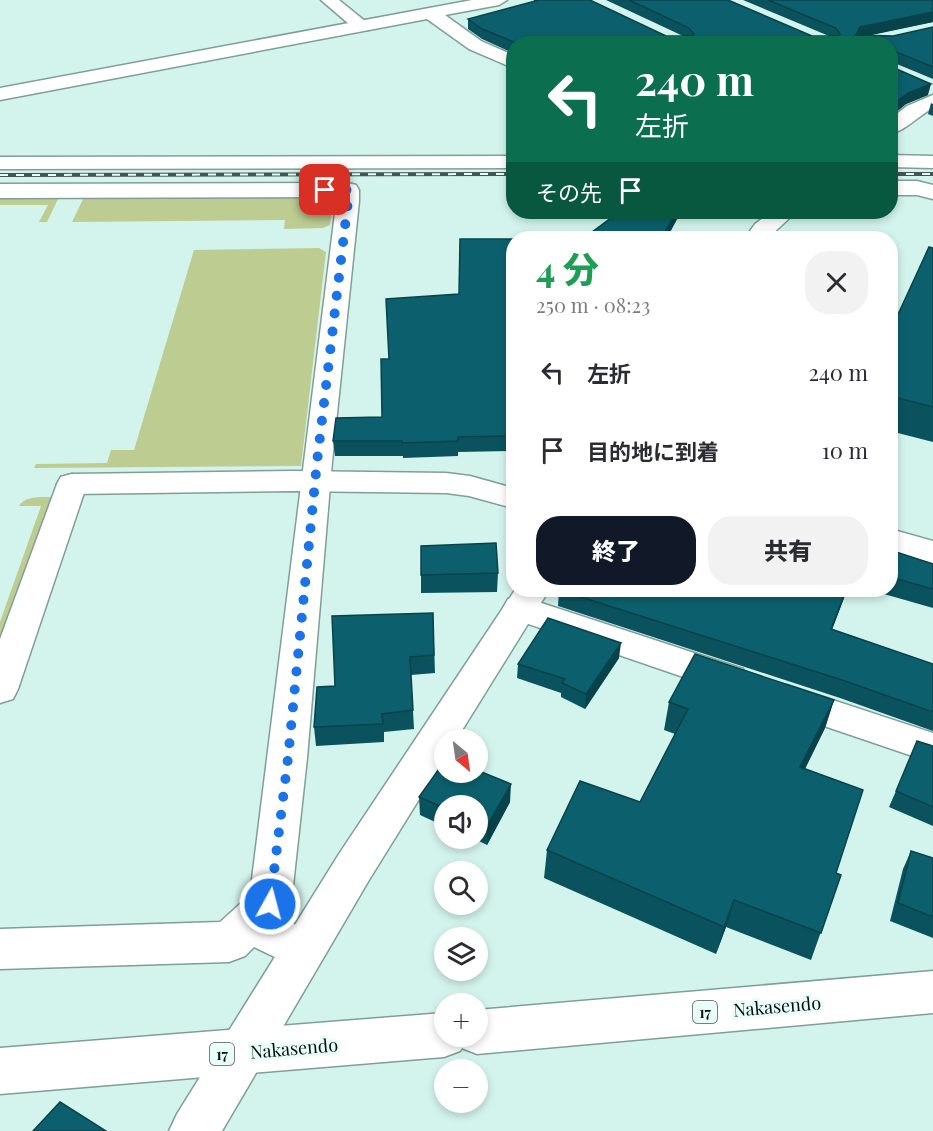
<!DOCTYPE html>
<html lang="ja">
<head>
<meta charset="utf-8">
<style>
	body { margin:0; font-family:"Playfair Display","Noto Sans JP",serif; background:#f2f2f3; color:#2b2b33; height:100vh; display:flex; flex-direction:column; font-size:22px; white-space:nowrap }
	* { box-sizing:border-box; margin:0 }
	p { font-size:20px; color:#7c7c81 }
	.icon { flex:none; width:33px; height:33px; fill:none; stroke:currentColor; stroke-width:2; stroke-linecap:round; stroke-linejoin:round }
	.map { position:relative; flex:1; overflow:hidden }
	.panel { position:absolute; left:506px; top:231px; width:392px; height:366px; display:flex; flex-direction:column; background:#fff; border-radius:24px; box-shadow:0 3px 9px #0003 }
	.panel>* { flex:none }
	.banner { position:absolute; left:506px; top:36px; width:392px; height:183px; border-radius:24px; box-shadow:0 3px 9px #0003; background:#0b6e4f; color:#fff; overflow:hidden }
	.needle { width:39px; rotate:151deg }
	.buttons { position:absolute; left:434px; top:729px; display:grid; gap:12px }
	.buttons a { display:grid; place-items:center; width:54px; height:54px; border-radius:50%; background:#fff; box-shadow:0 3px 9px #0003; font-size:30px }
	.pin { position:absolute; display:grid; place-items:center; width:51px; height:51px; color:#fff; margin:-26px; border-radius:12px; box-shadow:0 3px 9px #0006 }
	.me { position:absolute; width:66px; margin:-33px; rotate:7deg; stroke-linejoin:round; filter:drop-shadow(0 0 4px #0008) }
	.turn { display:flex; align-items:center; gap:21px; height:126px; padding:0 30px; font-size:27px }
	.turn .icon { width:78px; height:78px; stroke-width:2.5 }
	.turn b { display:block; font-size:42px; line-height:51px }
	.then { display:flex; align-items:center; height:57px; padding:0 30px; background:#0003; gap:12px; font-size:22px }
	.round { display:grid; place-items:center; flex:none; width:63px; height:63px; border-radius:24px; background:#f2f2f3 }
	.headline { display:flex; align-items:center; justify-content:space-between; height:102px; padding:0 30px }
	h1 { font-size:36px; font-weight:800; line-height:45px; color:#1e9e55 }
	.primary-button { display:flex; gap:12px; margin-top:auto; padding:12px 30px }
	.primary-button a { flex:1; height:69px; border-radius:24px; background:#111827; color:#fff; font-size:24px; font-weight:800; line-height:69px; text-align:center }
	.primary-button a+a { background:#f2f2f3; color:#2b2b33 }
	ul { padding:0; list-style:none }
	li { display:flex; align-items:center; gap:18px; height:78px; padding:0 30px }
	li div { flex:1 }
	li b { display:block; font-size:22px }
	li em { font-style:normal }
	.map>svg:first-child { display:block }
	.green { fill:#bdcc91 }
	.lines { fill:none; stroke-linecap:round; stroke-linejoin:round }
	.street-casing { stroke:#809e97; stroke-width:3 }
	.secondary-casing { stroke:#809e97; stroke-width:3 }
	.highway-casing { stroke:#809e97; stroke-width:3 }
	.street { fill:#fff; fill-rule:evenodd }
	.secondary { fill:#fff; fill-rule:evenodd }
	.highway { fill:#fff; fill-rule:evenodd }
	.rail-casing { stroke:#445551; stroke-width:4 }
	.rail { stroke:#eafef9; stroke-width:2; stroke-dasharray:8; stroke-linecap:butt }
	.wall { fill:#0a535e }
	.shaded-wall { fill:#08434c }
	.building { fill:#0c606d; stroke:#08434c; stroke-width:1.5 }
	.route { stroke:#1a73e8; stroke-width:10; stroke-dasharray:0 18 }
	.labels { text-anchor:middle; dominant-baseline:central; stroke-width:6; stroke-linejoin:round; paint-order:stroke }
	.shield { fill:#eafef9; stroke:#495653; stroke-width:1.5 }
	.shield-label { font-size:14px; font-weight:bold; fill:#040e0c }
	.near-street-label { font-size:18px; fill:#040e0c; stroke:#eafef9 }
</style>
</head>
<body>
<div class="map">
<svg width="933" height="1131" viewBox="0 0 933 1131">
	<rect width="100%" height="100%" fill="#d3f4ec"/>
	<g class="green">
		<path d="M324,194l10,5 -4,26 -7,3 -39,1 1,-9 -213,2 12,-25z"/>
		<path d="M0,195l59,2 -12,25h-8l9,-17h-48z"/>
		<path d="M319,248l7,4 -25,214 -267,2 2,-4 71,-1 4,-13h23l60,-200z"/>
		<path d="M59,497l-59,159v-34l41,-116h-22c7,-12 27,-8 40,-9z"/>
	</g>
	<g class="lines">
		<g class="street-casing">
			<g id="street">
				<path d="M321,0h18l32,26 -3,4h-12z"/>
				<path d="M890,155l43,1v12l-43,-1z"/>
				<path d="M890,181h27l16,4v14l-16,-4h-27z"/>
				<path d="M348,183l8,2 3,5v11l-27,261 -25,296 -16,146 -7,15 34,17 6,14 -6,14 -16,6 -48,-23 -9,9 -16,6 -229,7v-40l220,-7 30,-27 87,-698 -337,1v-14z"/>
				<path d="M72,474l11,3 4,7 -69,205 -5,10 -13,4v-64l57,-155 4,-7z"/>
				<path d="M890,529l43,12v22l-43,-12z"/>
				<path d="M520,596l223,73 5,10 -5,10 -13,4 -222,-76 -5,-9 5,-9z"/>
				<path d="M787,685l146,48v30l-159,-54 -5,-10 5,-10z"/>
			</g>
		</g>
		<g class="secondary-casing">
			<g id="secondary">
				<path d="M472,0h35l-8,5 -54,10 36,26 32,14v13l-44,-19 -42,-30 -427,81v-12z"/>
				<path d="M933,95v13c-15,8 -28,23 -43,26v-15l17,-13z"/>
				<path d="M513,156v12l-513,1v-12z"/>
				<path d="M771,212h25l-28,26h-23l10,-14z"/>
				<path d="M293,471l153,2 24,3 43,12v20l-44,-12 -23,-3 -153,-2 -221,3 -11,-3 -4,-7 4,-7 11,-3z"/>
				<path d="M515,590h34l-93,150h-12v19l-75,121 -147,251h-53l8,-17 162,-260z"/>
			</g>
		</g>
		<g class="highway-casing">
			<path id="highway" d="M933,971v42l-456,41 -15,-6 -2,3 -16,6 -444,37v-46l444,-35v23h33v-26z"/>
		</g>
		<use href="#street" class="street"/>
		<use href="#secondary" class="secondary"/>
		<use href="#highway" class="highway"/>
		<g class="rail-casing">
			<g id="rail">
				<path d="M890,174h43"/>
				<path d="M0,175l513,-1"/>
			</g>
		</g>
		<use href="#rail" class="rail"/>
	</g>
	<g class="wall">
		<path d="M534,0h56l76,36h17l-77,-36h122l84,36h17l-86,-36h190v22l-64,13 24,1 40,-9v52l-41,-17v5l36,28 -22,9 -16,13v-73h-377v9l-31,-14 -14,-10v-10l66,-17z"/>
		<path d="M931,103l2,1v12l-5,-2z"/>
		<path d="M513,239v212l-55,1v4l-55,2v-2h-68l-2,-15 49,-24 7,-58 70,-65z"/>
		<path d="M933,248v194l-43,-11v-99z"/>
		<path d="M890,550l43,14v44l-63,-18h20z"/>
		<path d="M498,573l-1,19 -76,1v-18z"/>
		<path d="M559,590l147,6 141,-6 -15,39 101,35v67l-93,-33 -282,-92z"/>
		<path d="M433,613l2,60 -24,2 3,54 -30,3v10l-68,4 -2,-19 21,-41z"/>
		<path d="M619,658l-34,51 -24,-12v-4l-44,-15 1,-14z"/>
		<path d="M834,700l-9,28 -20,41 31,104 5,2 -30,85 -85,-33 -10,27 -172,-76 3,-28 93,-48 35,-68 -11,-4 5,-28z"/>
		<path d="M933,746v80l-44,-19 7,-16z"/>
		<path d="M419,797l91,5 -23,43 -14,-7h4v-32h-33v20l-24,-11z"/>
		<path d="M911,851l22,7v80l-43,-17 13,-52z"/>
	</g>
	<g class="shaded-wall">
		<path d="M933,12v10l-75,16 -2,-3 4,-8z"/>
		<path d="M931,84l-3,11 -22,9 -16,13 1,-11 17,-13z"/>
		<path d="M676,212h5l-14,26h-5z"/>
		<path d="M846,590h1l-21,56 5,-17z"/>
		<path d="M621,643l-2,15 -34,51 1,-15z"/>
		<path d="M834,700l-9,28 -33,67 8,-28z"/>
		<path d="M511,784l-1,18 -23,43v-19z"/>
		<path d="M734,900l-8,27 -10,27 8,-27z"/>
	</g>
	<g class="building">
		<path d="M539,0h51l76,36h25l3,-2 -5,-6 -60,-28h99l84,36h26l2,-2 -4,-6 -68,-28h165v12l-73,15 -4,8 37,1 40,-9v40l-41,-17v17l39,17 -23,9 -17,13 -1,4v-66h-349l-3,-2 -7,2h-17v-2l-32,-13 -14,-10z"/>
		<path d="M619,212h57l-14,26h-78z"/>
		<path d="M460,239h53v197l-55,1v4l-56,2v-2h-69l3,-23 46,-1 -1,-58h8l-3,-60 73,-5z"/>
		<path d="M929,247l4,1v159l-43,-11v-64z"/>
		<path d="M496,543l2,30 -77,2v-29z"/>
		<path d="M890,550l43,14v25l-43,-12z"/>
		<path d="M559,590h123l24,6 3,-6h137l-15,39 102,35v48l-88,-31z"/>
		<path d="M433,613l1,42 -24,2 3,53 -31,4 1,10 -69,3 3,-40 18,-1 -3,-70z"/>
		<path d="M548,618l73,25 -35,51 -24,-11 3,-4 -47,-15z"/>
		<path d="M695,654l139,46 -34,67 63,23 -27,83 5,2 -20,58 -87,-33 -10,27 -177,-77 33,-69 60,21 48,-93 -19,-7z"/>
		<path d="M917,741l16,5v61l-37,-16z"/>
		<path d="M444,762v10h33v-2l34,14 -24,42 -10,-4v-16h-33v2l-25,-11z"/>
		<path d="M911,851l22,7v59l-35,-14z"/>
		<path d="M60,1102l46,29h-73z"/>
	</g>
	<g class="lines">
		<path class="route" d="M270,904l18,-146 29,-296 31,-261v-11h-23"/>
	</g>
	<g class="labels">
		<g class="shield">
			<rect x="693" y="1001" width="24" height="22" rx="4.5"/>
			<rect x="210" y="1043" width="24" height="22" rx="4.5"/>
		</g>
		<g class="shield-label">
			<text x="705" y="1012">17</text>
			<text x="222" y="1054">17</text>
		</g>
		<g class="near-street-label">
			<text transform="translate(777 1006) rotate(-5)">Nakasendo</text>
			<text transform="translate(294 1048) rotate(-5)">Nakasendo</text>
		</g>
	</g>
</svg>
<div class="buttons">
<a><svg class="needle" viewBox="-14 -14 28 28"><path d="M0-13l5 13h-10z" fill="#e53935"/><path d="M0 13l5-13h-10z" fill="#7c7c81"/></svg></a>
<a><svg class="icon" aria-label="sound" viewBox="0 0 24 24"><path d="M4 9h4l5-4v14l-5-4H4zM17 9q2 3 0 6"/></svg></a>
<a><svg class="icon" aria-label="search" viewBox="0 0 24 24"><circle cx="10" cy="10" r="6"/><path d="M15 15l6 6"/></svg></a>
<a><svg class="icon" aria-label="layers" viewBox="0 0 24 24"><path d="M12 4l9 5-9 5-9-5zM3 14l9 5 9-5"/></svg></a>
<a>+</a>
<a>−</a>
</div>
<div class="pin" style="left:325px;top:190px;background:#d93025"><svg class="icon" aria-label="arrive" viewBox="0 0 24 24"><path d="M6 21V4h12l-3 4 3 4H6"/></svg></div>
<svg class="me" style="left:270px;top:904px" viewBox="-20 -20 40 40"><circle r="17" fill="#1a73e8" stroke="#fff" stroke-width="3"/><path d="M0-11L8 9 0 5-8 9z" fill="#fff"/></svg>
<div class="banner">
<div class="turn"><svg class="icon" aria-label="left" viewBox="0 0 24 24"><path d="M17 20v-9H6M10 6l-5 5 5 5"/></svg><div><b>240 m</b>左折</div></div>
<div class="then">その先<svg class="icon" aria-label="arrive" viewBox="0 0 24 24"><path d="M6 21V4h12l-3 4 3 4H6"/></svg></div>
</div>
<section class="panel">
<div class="headline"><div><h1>4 分</h1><p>250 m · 08:23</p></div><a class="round"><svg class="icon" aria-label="close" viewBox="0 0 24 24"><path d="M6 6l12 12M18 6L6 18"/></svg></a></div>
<ul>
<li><svg class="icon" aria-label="left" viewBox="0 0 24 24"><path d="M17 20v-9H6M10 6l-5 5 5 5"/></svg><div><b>左折</b></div><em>240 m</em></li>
<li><svg class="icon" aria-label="arrive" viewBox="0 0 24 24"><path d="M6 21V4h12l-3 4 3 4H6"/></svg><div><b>目的地に到着</b></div><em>10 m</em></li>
</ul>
<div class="primary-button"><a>終了</a><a>共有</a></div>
</section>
</div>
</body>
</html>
